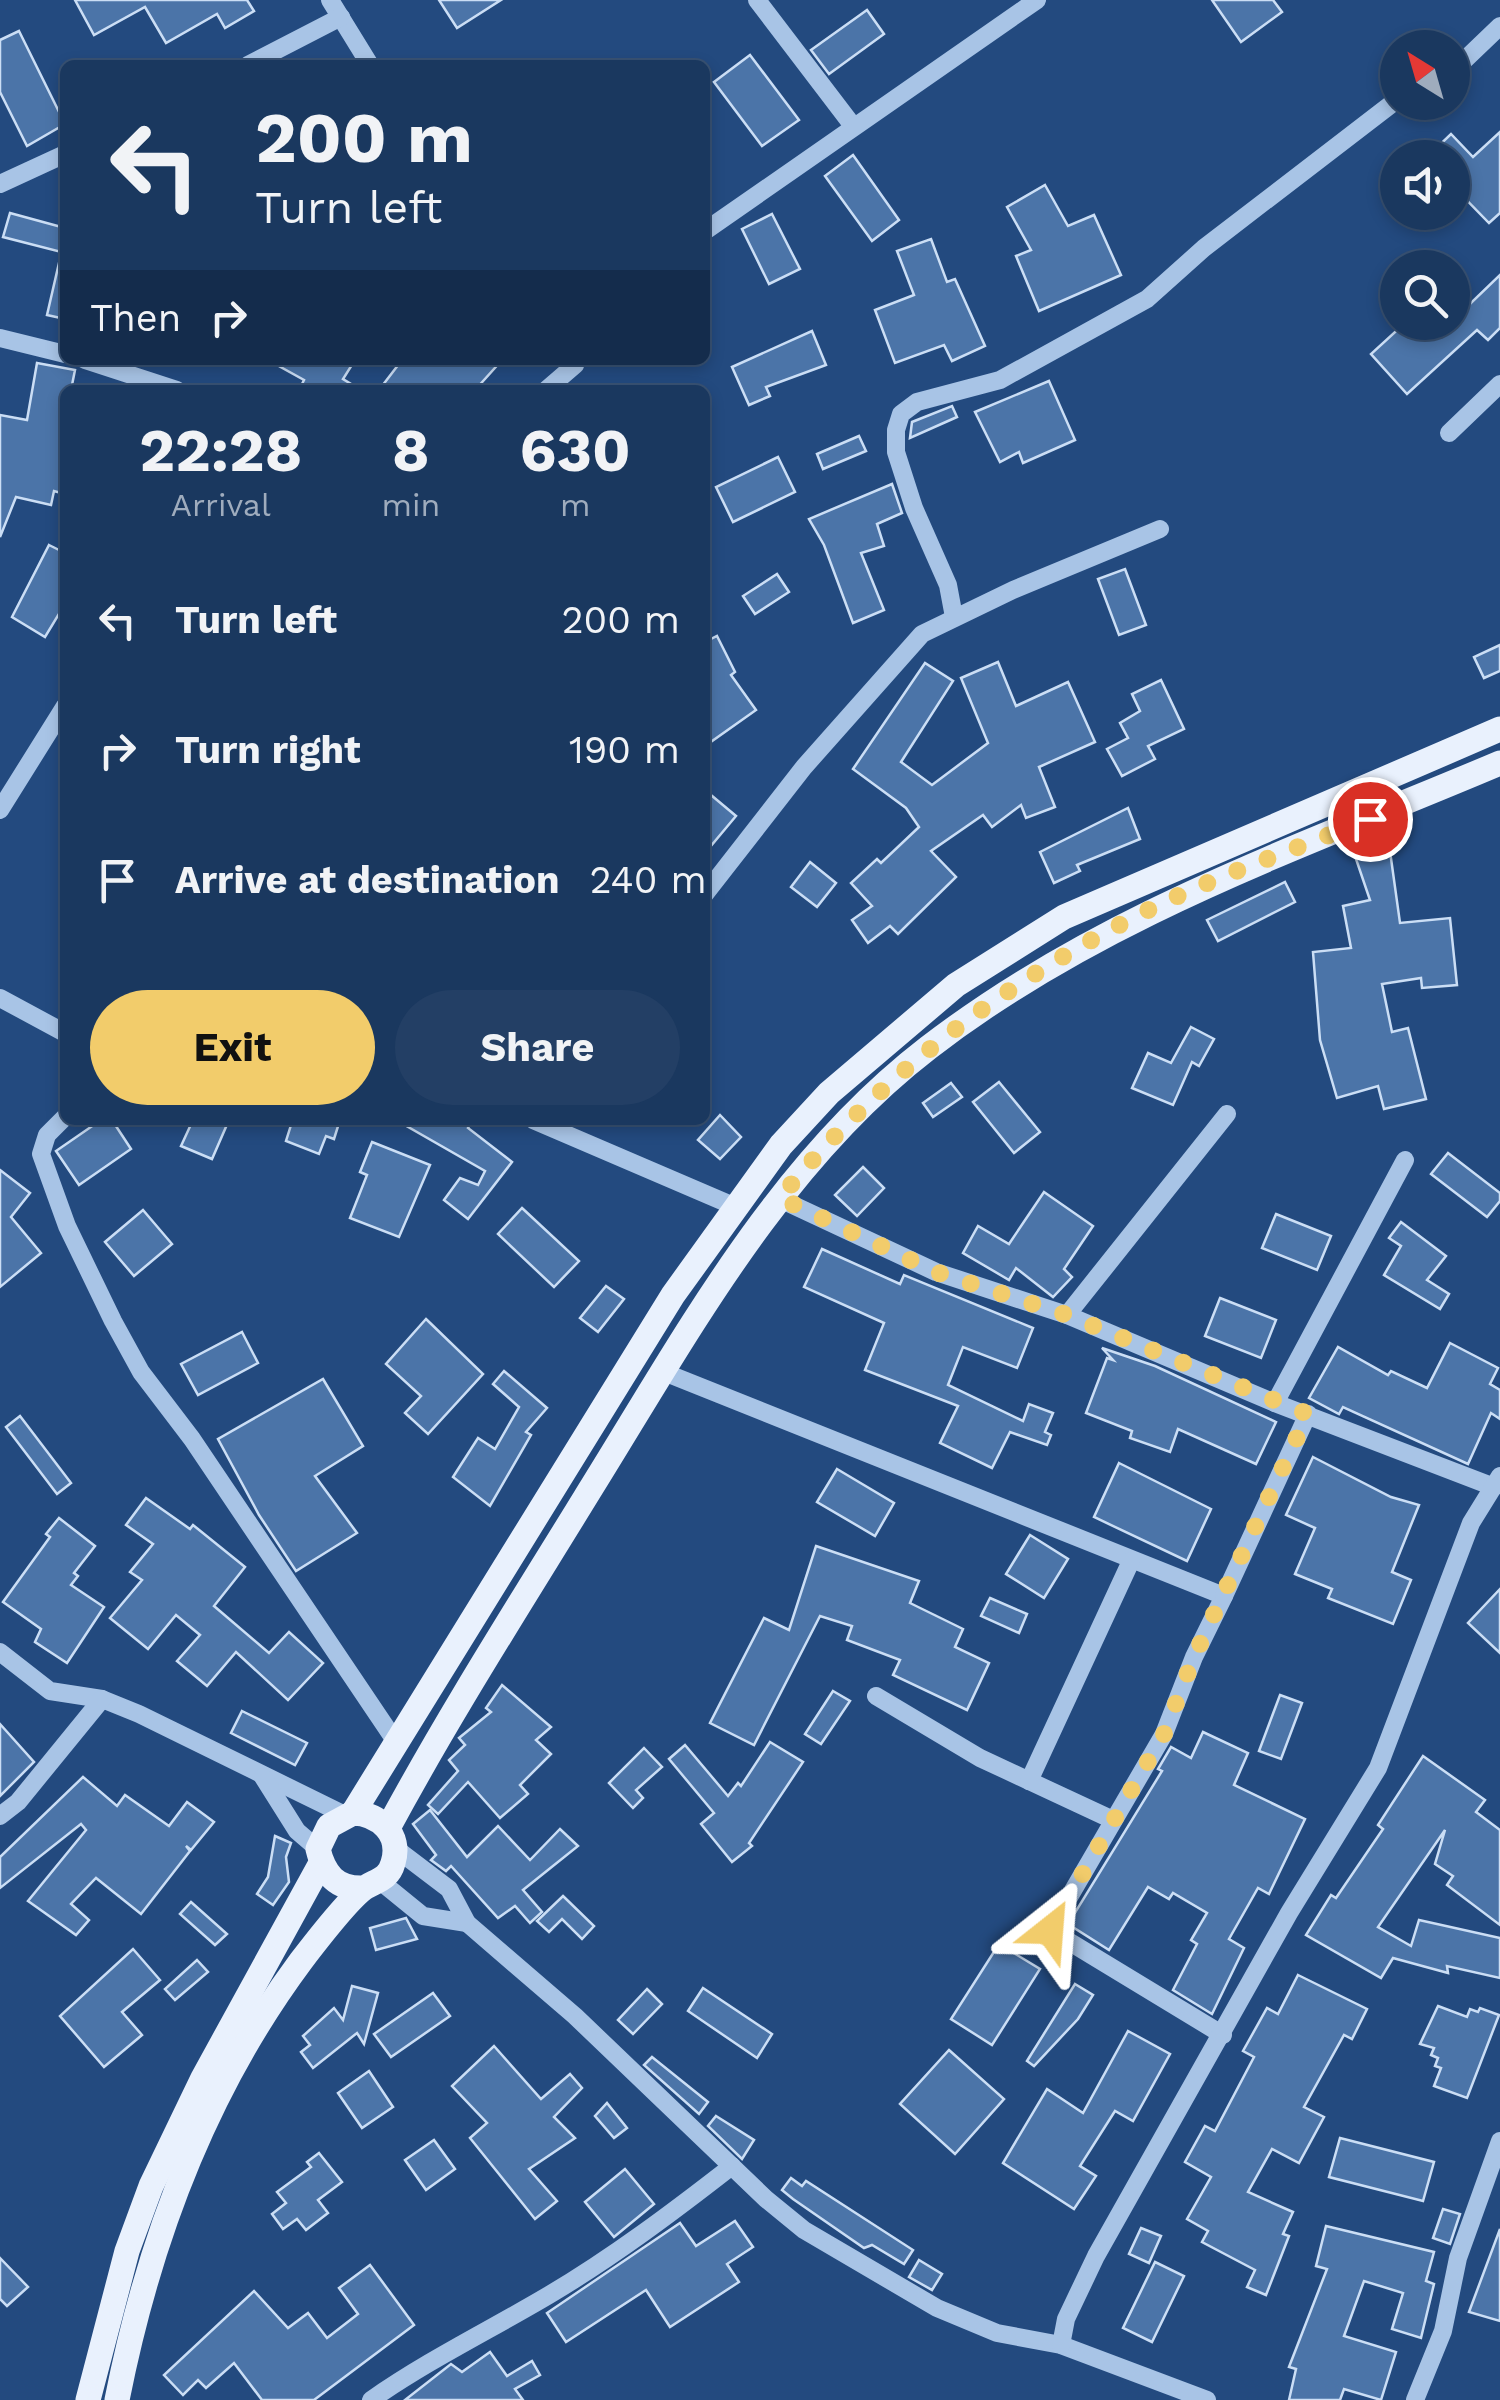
<!DOCTYPE html>
<html lang="en">
<head>
<meta charset="utf-8">
<style>
	body { margin:0; font-family:"Work Sans",sans-serif; background:#233f65; color:#f1f3f6; height:100vh; display:flex; flex-direction:column; font-size:38px; white-space:nowrap }
	* { box-sizing:border-box; margin:0 }
	p { font-size:32px; color:#9facbd }
	.icon { flex:none; width:55px; height:55px; fill:none; stroke:currentColor; stroke-width:2; stroke-linecap:round; stroke-linejoin:round }
	.map { position:relative; flex:1; overflow:hidden }
	.drawer { position:absolute; left:60px; top:385px; width:650px; height:740px; display:flex; flex-direction:column; background:#1a385f; border-radius:15px; box-shadow:0 5px 15px #0003,0 0 0 2px #385274 }
	.drawer>* { flex:none }
	.guide { position:absolute; left:60px; top:60px; width:650px; height:305px; border-radius:15px; box-shadow:0 5px 15px #0003,0 0 0 2px #385274; background:#1a385f; color:#f1f3f6; overflow:hidden }
	.needle { width:65px; rotate:323deg }
	.tools { position:absolute; left:1380px; top:30px; display:grid; gap:20px }
	.tools a { display:grid; place-items:center; width:90px; height:90px; border-radius:50%; background:#1a385f; box-shadow:0 5px 15px #0003,0 0 0 2px #385274; font-size:50px }
	.pin { position:absolute; display:grid; place-items:center; width:85px; height:85px; color:#fff; margin:-42px; border:5px solid #fff; border-radius:50%; box-shadow:0 2px 10px #0007 }
	.me { position:absolute; width:110px; margin:-55px; rotate:28deg; stroke-linejoin:round; filter:drop-shadow(0 0 8px #0008) }
	.turn { display:flex; align-items:center; gap:35px; height:210px; padding:0 30px; font-size:45px }
	.turn .icon { width:130px; height:130px; stroke-width:2.5 }
	.turn b { display:block; font-size:70px; line-height:85px }
	.then { display:flex; align-items:center; height:95px; padding:0 30px; background:#0003; gap:20px; font-size:38px }
	.eta { display:flex; justify-content:space-evenly; align-items:center; height:170px; text-align:center }
	.eta b { font-size:60px; font-weight:700; line-height:70px }
	.primary-button { display:flex; gap:20px; margin-top:auto; padding:20px 30px }
	.primary-button a { flex:1; height:115px; border-radius:60px; background:#f2cc6b; color:#111; font-size:40px; font-weight:700; line-height:115px; text-align:center }
	.primary-button a+a { background:#233f65; color:#f1f3f6 }
	ul { padding:0; list-style:none }
	li { display:flex; align-items:center; gap:30px; height:130px; padding:0 30px }
	li div { flex:1 }
	li b { display:block; font-size:38px }
	li em { font-style:normal }
	.map>svg:first-child { display:block }
	.building { fill:#4b74a8; stroke:#cbdef5; stroke-width:2.5 }
	.lines { fill:none; stroke-linecap:round; stroke-linejoin:round }
	.minor { stroke:#a8c4e6; stroke-width:18 }
	.major { stroke:#e9f1fd; stroke-width:25 }
	.route { stroke:#f2cc6b; stroke-width:18; stroke-dasharray:0 32.4 }
</style>
</head>
<body>
<div class="map">
<svg width="1500" height="2400" viewBox="0 0 1500 2400">
	<rect width="100%" height="100%" fill="#234a7f"/>
	<g class="building">
		<path d="M75,0h172l7,11 -29,17 -8,-14 -51,29 -21,-36 -51,28z"/>
		<path d="M439,0h62l-44,28z"/>
		<path d="M1212,0h61l9,12 -41,30z"/>
		<path d="M867,10l17,24 -55,40 -18,-24z"/>
		<path d="M19,31l46,93 -38,22 -27,-54v-52z"/>
		<path d="M750,55l49,65 -37,26 -48,-64z"/>
		<path d="M1500,132v81l-11,10 -37,-38v-27h-26l25,-24 22,23z"/>
		<path d="M853,155l46,65 -27,21 -47,-65z"/>
		<path d="M1045,185l23,41 26,-11 27,60 -82,36 -23,-55 15,-6 -24,-43z"/>
		<path d="M10,213l55,15v25l-62,-16z"/>
		<path d="M772,214l28,55 -31,15 -27,-55z"/>
		<path d="M931,239l16,43 8,-3 30,67 -33,15 -8,-16 -49,18 -20,-53 39,-15 -17,-44z"/>
		<path d="M59,263l6,1v55l-18,-4z"/>
		<path d="M1500,275v53l-12,12 -11,-10 -70,64 -36,-40 35,-32h31l7,7z"/>
		<path d="M812,331l14,34 -60,22 4,9 -21,9 -17,-38z"/>
		<path d="M268,360h87l-12,19 18,11h-50l-9,-6 2,-4z"/>
		<path d="M402,360h100l-27,30h-96z"/>
		<path d="M37,363l38,7 -4,20h-6v104l-11,-3 -3,14 -35,-8 -16,40v-122l27,5z"/>
		<path d="M1049,381l26,59 -52,23 -4,-11 -19,10 -25,-50z"/>
		<path d="M952,406l5,11 -47,21 2,-16z"/>
		<path d="M859,436l7,15 -43,18 -6,-15z"/>
		<path d="M778,457l17,35 -62,30 -17,-35z"/>
		<path d="M892,484l10,29 -25,11 7,22 -23,7 23,57 -31,13 -29,-78 -15,-26z"/>
		<path d="M49,545l16,8v51l-20,33 -33,-20z"/>
		<path d="M1125,569l21,56 -27,10 -21,-56z"/>
		<path d="M777,574l12,18 -34,22 -12,-18z"/>
		<path d="M717,636l18,36 -4,3 25,35 -51,36v-104z"/>
		<path d="M1500,645v26l-16,7 -10,-21z"/>
		<path d="M998,662l18,44 52,-24 27,60 -56,25 16,40 -29,11 -5,-13 -29,22 -9,-12 -52,36 25,26 -58,57 -8,-8 -22,17 -16,-23 20,-14 -21,-23 26,-24 4,4 38,-36 -13,-19 -53,-39 72,-106 28,18 -52,81 31,23 56,-42 -27,-65z"/>
		<path d="M1161,680l23,49 -36,17 7,13 -33,17 -15,-27 21,-11 -8,-15 20,-12 -8,-17z"/>
		<path d="M705,790l31,26 -31,37z"/>
		<path d="M1128,808l12,31 -63,26 3,6 -26,12 -14,-31z"/>
		<path d="M1389,844l11,79 50,-5 7,67 -35,3 -1,-10 -39,6 10,48 16,-4 18,71 -42,10 -6,-23 -41,12 -17,-58 -7,-88 38,-4 -8,-42 27,-6 -15,-44z"/>
		<path d="M810,862l26,21 -19,24 -26,-20z"/>
		<path d="M1285,882l10,20 -77,39 -11,-21z"/>
		<path d="M1191,1027l23,12 -15,27 -7,-4 -19,43 -41,-17 16,-35 23,10z"/>
		<path d="M999,1082l41,50 -26,21 -41,-51z"/>
		<path d="M951,1083l11,14 -29,20 -10,-14z"/>
		<path d="M720,1115l21,22 -21,22 -22,-19z"/>
		<path d="M101,1120h11l19,29 -52,36 -23,-34z"/>
		<path d="M193,1120h36l-17,39 -31,-13z"/>
		<path d="M287,1120h53l-6,19 -8,-3 -7,18 -33,-13 5,-16z"/>
		<path d="M396,1120h76l-4,8 44,34 -44,57 -24,-19 16,-22 18,7 7,-14z"/>
		<path d="M372,1142l58,23 -31,72 -49,-19 17,-43 -7,-3z"/>
		<path d="M1448,1153l52,40v8l-13,16 -56,-43z"/>
		<path d="M863,1167l21,21 -27,28 -22,-21z"/>
		<path d="M0,1170l30,23 -19,24 30,36 -41,34z"/>
		<path d="M1044,1192l49,34 -29,43 8,8 -19,20 -37,-29 -7,12 -46,-27 15,-27 31,18z"/>
		<path d="M522,1208l57,53 -25,26 -56,-53z"/>
		<path d="M143,1210l29,34 -38,32 -29,-34z"/>
		<path d="M1276,1214l55,22 -14,34 -55,-22z"/>
		<path d="M1401,1222l45,34 -19,24 22,14 -9,15 -56,-34 17,-29 -12,-8z"/>
		<path d="M822,1249l78,35 4,-9 129,53 -16,40 -54,-21 -15,38 75,36 6,-17 24,9 -8,19 6,3 -4,10 -37,-13 -18,36 -52,-25 18,-37 -93,-36 19,-47 -80,-36z"/>
		<path d="M606,1286l18,13 -26,33 -18,-14z"/>
		<path d="M1220,1298l56,22 -15,38 -56,-22z"/>
		<path d="M426,1319l57,55 -55,60 -23,-21 16,-17 -35,-32z"/>
		<path d="M242,1332l16,31 -60,32 -17,-31z"/>
		<path d="M1450,1343l48,25 -8,16 10,6v29l-9,-6 -23,51 -125,-57 -4,7 -30,-16 29,-51 50,28 3,-4 36,17z"/>
		<path d="M1102,1348l53,18 121,56 -20,42 -78,-35 -8,23 -40,-14 2,-7 -46,-18 21,-55 6,2z"/>
		<path d="M504,1371l43,37 -21,24 5,3 -41,71 -37,-29 25,-39 17,11 24,-42 -26,-23z"/>
		<path d="M323,1379l40,67 -48,30 42,57 -61,38 -37,-56 -41,-76z"/>
		<path d="M20,1416l51,67 -14,11 -51,-67z"/>
		<path d="M1313,1457l78,40 28,8 -27,67 19,8 -18,44 -65,-26 4,-9 -37,-15 20,-46 -29,-13z"/>
		<path d="M1119,1463l92,46 -24,52 -93,-44z"/>
		<path d="M837,1469l57,34 -19,33 -58,-34z"/>
		<path d="M146,1498l44,31 3,-4 52,42 -31,39 55,47 20,-21 34,31 -35,37 -52,-48 -29,34 -30,-25 23,-26 -24,-20 -28,34 -38,-31 32,-38 -12,-8 23,-28 -27,-19z"/>
		<path d="M59,1518l36,28 -21,27 4,3 -7,9 33,22 -37,56 -32,-21 6,-13 -38,-27 47,-65 -4,-3z"/>
		<path d="M1030,1535l38,24 -24,39 -38,-24z"/>
		<path d="M816,1546l103,35 -9,22 53,26 -8,18 34,16 -22,47 -74,-35 7,-15 -53,-20 5,-14 -32,-10 -66,129 -44,-22 54,-105 25,12z"/>
		<path d="M1500,1589v64l-32,-30z"/>
		<path d="M990,1598l37,16 -8,19 -38,-17z"/>
		<path d="M502,1685l49,42 -15,13 15,14 -31,31 8,9 -28,24 -32,-36 -30,32 -10,-9 30,-34 -9,-11 16,-15 -6,-7 32,-26 -5,-4z"/>
		<path d="M833,1691l17,10 -29,43 -16,-10z"/>
		<path d="M1280,1695l22,8 -21,56 -22,-8z"/>
		<path d="M242,1711l65,32 -12,22 -64,-32z"/>
		<path d="M0,1724l34,38 -34,34z"/>
		<path d="M1203,1732l45,21 -14,32 71,34 -36,75 -11,-6 -29,51 15,9 -32,66 -39,-24 24,-46 -6,-4 16,-27 -34,-20 -4,6 -21,-12 -39,63 -41,-26 94,-153 -4,-2 13,-22 20,11z"/>
		<path d="M770,1742l33,20 -54,81 3,3 -20,16 -31,-38 13,-11 -45,-54 16,-14 43,51 10,-13 3,3z"/>
		<path d="M644,1748l18,19 -26,23 7,8 -10,10 -24,-25z"/>
		<path d="M1423,1756l62,44 -9,12 24,18v95l-53,-40 6,-9 -18,-12 10,-34 -67,97 33,19 8,-26 81,18v40l-53,-12 1,7 -55,-15 -12,20 -75,-43 25,-40 5,3 47,-69 -5,-4z"/>
		<path d="M83,1777l34,29 8,-11 44,31 18,-24 27,20 -23,28 -5,-4 4,5 -49,63 -45,-36 -25,26 18,16 -13,15 -48,-34 58,-71 -5,-6 -81,64v-31z"/>
		<path d="M430,1810l37,47 31,-31 32,34 30,-31 18,17 -55,44 19,22 -12,11 -15,-17 -17,12 -47,-52 -5,5 -15,-11 5,-5 -23,-31z"/>
		<path d="M275,1836l16,7 -5,14 3,25 -16,23 -16,-11 11,-17z"/>
		<path d="M563,1896l31,30 -12,13 -20,-20 -13,13 -12,-11z"/>
		<path d="M191,1902l36,32 -12,11 -35,-31z"/>
		<path d="M406,1918l11,21 -41,11 -6,-22z"/>
		<path d="M999,1944l41,25 -48,76 -41,-26z"/>
		<path d="M133,1949l27,31 -38,32 20,23 -38,32 -44,-51z"/>
		<path d="M197,1960l11,12 -33,28 -10,-11z"/>
		<path d="M1298,1975l69,34 -15,30 -8,-4 -40,72 20,10 -25,46 -27,-14 -24,43 45,20 -10,22 6,2 -23,59 -19,-8 8,-17 -53,-28 6,-11 -21,-12 24,-42 -26,-15 20,-36 10,5 39,-74 -11,-6 24,-43 11,6z"/>
		<path d="M1075,1984l18,11 -15,24 -44,47 -7,-5z"/>
		<path d="M352,1986l26,7 -14,51 -7,-11 -44,35 -12,-16 9,-7 -7,-9 31,-28 9,12z"/>
		<path d="M703,1988l69,46 -15,24 -69,-47z"/>
		<path d="M647,1989l15,15 -29,30 -15,-14z"/>
		<path d="M433,1993l17,23 -59,41 -17,-23z"/>
		<path d="M1438,2006l29,11 3,-8 8,3 2,-4 19,7 -32,83 -33,-12 7,-18 -6,-2 3,-8 -7,-3 3,-7 -14,-4z"/>
		<path d="M1128,2031l42,23 -37,67 -18,-10 -35,55 16,10 -22,33 -71,-46 44,-74 36,24z"/>
		<path d="M494,2046l47,53 29,-25 12,14 -28,29 21,21 -46,31 28,32 -22,18 -65,-81 17,-15 -35,-37z"/>
		<path d="M949,2050l55,49 -49,55 -55,-50z"/>
		<path d="M652,2057l56,45 -9,12 -55,-49z"/>
		<path d="M369,2071l24,36 -31,21 -24,-35z"/>
		<path d="M607,2103l20,25 -13,10 -19,-22z"/>
		<path d="M716,2116l38,24 -12,19 -34,-33z"/>
		<path d="M1340,2138l94,24 -11,39 -94,-24z"/>
		<path d="M434,2140l21,29 -29,21 -21,-30z"/>
		<path d="M319,2153l23,29 -24,18 10,13 -22,17 -9,-11 -14,10 -11,-15 14,-11 -9,-11 34,-25 -4,-5z"/>
		<path d="M625,2169l29,35 -40,33 -29,-35z"/>
		<path d="M791,2178l11,8 4,-5 107,69 -9,14 -32,-19 -8,3 -71,-49 -11,-9z"/>
		<path d="M1443,2209l17,5 -10,30 -17,-6z"/>
		<path d="M735,2221l18,26 -26,17 12,18 -69,45 -24,-37 -80,52 -19,-29 133,-90 16,23z"/>
		<path d="M1326,2226l108,26 -8,29 8,3 -13,54 -29,-9 11,-36 -39,-12 -20,55 52,16 -15,48 -37,-11 -4,11h-51l7,-31 -7,-2 38,-98 -11,-3z"/>
		<path d="M1141,2228l20,8 -12,27 -20,-9z"/>
		<path d="M1500,2229v92l-31,-9z"/>
		<path d="M0,2258l28,29 -21,19 -7,-7z"/>
		<path d="M919,2260l23,14 -10,16 -23,-13z"/>
		<path d="M1155,2262l29,14 -32,66 -29,-14z"/>
		<path d="M370,2265l44,60 -100,75h-52l-28,-37 -28,25 -8,-8 -15,15 -19,-20 90,-84 34,37 20,-15 19,25 31,-24 -19,-26z"/>
		<path d="M490,2352l17,24 25,-15 8,14 -25,14 8,11h-118l46,-36 11,8z"/>
	</g>
	<g class="lines">
		<g class="minor">
			<path d="M330,0l40,65"/>
			<path d="M757,0l96,126"/>
			<path d="M248,65l93,-48"/>
			<path d="M1452,72l48,-46"/>
			<path d="M0,184l65,-30"/>
			<path d="M705,231l332,-231"/>
			<path d="M0,338l65,16"/>
			<path d="M85,360l92,30"/>
			<path d="M546,390l29,-25 -1,-5"/>
			<path d="M1449,433l51,-49"/>
			<path d="M954,617l-6,-32 -34,-77 -18,-56v-22l5,-16 16,-12 83,-22 147,-81 57,-51 194,-149"/>
			<path d="M0,810l65,-104"/>
			<path d="M705,894l99,-127 118,-133 91,-44 147,-61"/>
			<path d="M0,998l65,35"/>
			<path d="M65,1117l-18,18 -6,19 26,72 46,95 28,51 51,67 206,306"/>
			<path d="M533,1120l203,87"/>
			<path d="M780,1199l156,73 131,43 208,88 219,84"/>
			<path d="M1067,1315l160,-201"/>
			<path d="M661,1371l563,225 -30,61 -30,77 -114,196 173,105"/>
			<path d="M1275,1403l130,-243"/>
			<path d="M1224,1596l84,-182"/>
			<path d="M0,1652l50,39 52,8 37,15 206,101"/>
			<path d="M876,1696l104,62 133,62"/>
			<path d="M263,1777l34,54 21,18"/>
			<path d="M1029,1781l102,-220"/>
			<path d="M0,1816l18,-14 84,-103"/>
			<path d="M395,1848l54,41 18,34 108,93 191,183 38,31 133,78 60,25 64,12 146,55"/>
			<path d="M380,1881l43,35 44,7"/>
			<path d="M1061,2345l5,-26 30,-63 193,-343 89,-145 93,-245 29,-47"/>
			<path d="M371,2400c57,-40 119,-70 178,-105 64,-38 124,-83 183,-129"/>
			<path d="M1415,2400l28,-69 15,-73 42,-117"/>
		</g>
		<g class="major">
			<path d="M353,1813l320,-518 108,-150 48,-52 127,-108 108,-68 436,-188"/>
			<path d="M388,1828c61,-113 130,-221 197,-330 100,-160 191,-333 343,-450 172,-133 374,-201 572,-285"/>
			<path d="M88,2400l39,-149 24,-65 52,-108 118,-215"/>
			<path d="M117,2400c31,-157 88,-310 184,-439 13,-17 49,-64 65,-74 12,-7 23,-9 27,-24 9,-29 -14,-49 -40,-50l-24,13 -11,23c6,25 18,40 45,39"/>
		</g>
	</g>
	<g class="lines">
		<path class="route" d="M1050,1930l114,-196 30,-77 114,-243 -241,-99 -131,-43 -156,-74c95,-116 210,-205 343,-275 78,-42 165,-71 247,-104"/>
	</g>
</svg>
<div class="tools">
<a><svg class="needle" viewBox="-14 -14 28 28"><path d="M0-13l5 13h-10z" fill="#e53935"/><path d="M0 13l5-13h-10z" fill="#9facbd"/></svg></a>
<a><svg class="icon" aria-label="sound" viewBox="0 0 24 24"><path d="M4 9h4l5-4v14l-5-4H4zM17 9q2 3 0 6"/></svg></a>
<a><svg class="icon" aria-label="search" viewBox="0 0 24 24"><circle cx="10" cy="10" r="6"/><path d="M15 15l6 6"/></svg></a>
</div>
<div class="pin" style="left:1370px;top:819px;background:#d93025"><svg class="icon" aria-label="arrive" viewBox="0 0 24 24"><path d="M6 21V4h12l-3 4 3 4H6"/></svg></div>
<svg class="me" style="left:1050px;top:1930px" viewBox="-20 -20 40 40"><path d="M0-17L14 15 0 8-14 15z" fill="#f2cc6b" stroke="#fff" stroke-width="4"/></svg>
<div class="guide">
<div class="turn"><svg class="icon" aria-label="left" viewBox="0 0 24 24"><path d="M17 20v-9H6M10 6l-5 5 5 5"/></svg><div><b>200 m</b>Turn left</div></div>
<div class="then">Then<svg class="icon" aria-label="right" viewBox="0 0 24 24"><path d="M7 20v-9h11M14 6l5 5-5 5"/></svg></div>
</div>
<section class="drawer">
<div class="eta">
<div><b>22:28</b><p>Arrival</p></div>
<div><b>8</b><p>min</p></div>
<div><b>630</b><p>m</p></div>
</div>
<ul>
<li><svg class="icon" aria-label="left" viewBox="0 0 24 24"><path d="M17 20v-9H6M10 6l-5 5 5 5"/></svg><div><b>Turn left</b></div><em>200 m</em></li>
<li><svg class="icon" aria-label="right" viewBox="0 0 24 24"><path d="M7 20v-9h11M14 6l5 5-5 5"/></svg><div><b>Turn right</b></div><em>190 m</em></li>
<li><svg class="icon" aria-label="arrive" viewBox="0 0 24 24"><path d="M6 21V4h12l-3 4 3 4H6"/></svg><div><b>Arrive at destination</b></div><em>240 m</em></li>
</ul>
<div class="primary-button"><a>Exit</a><a>Share</a></div>
</section>
</div>
</body>
</html>
